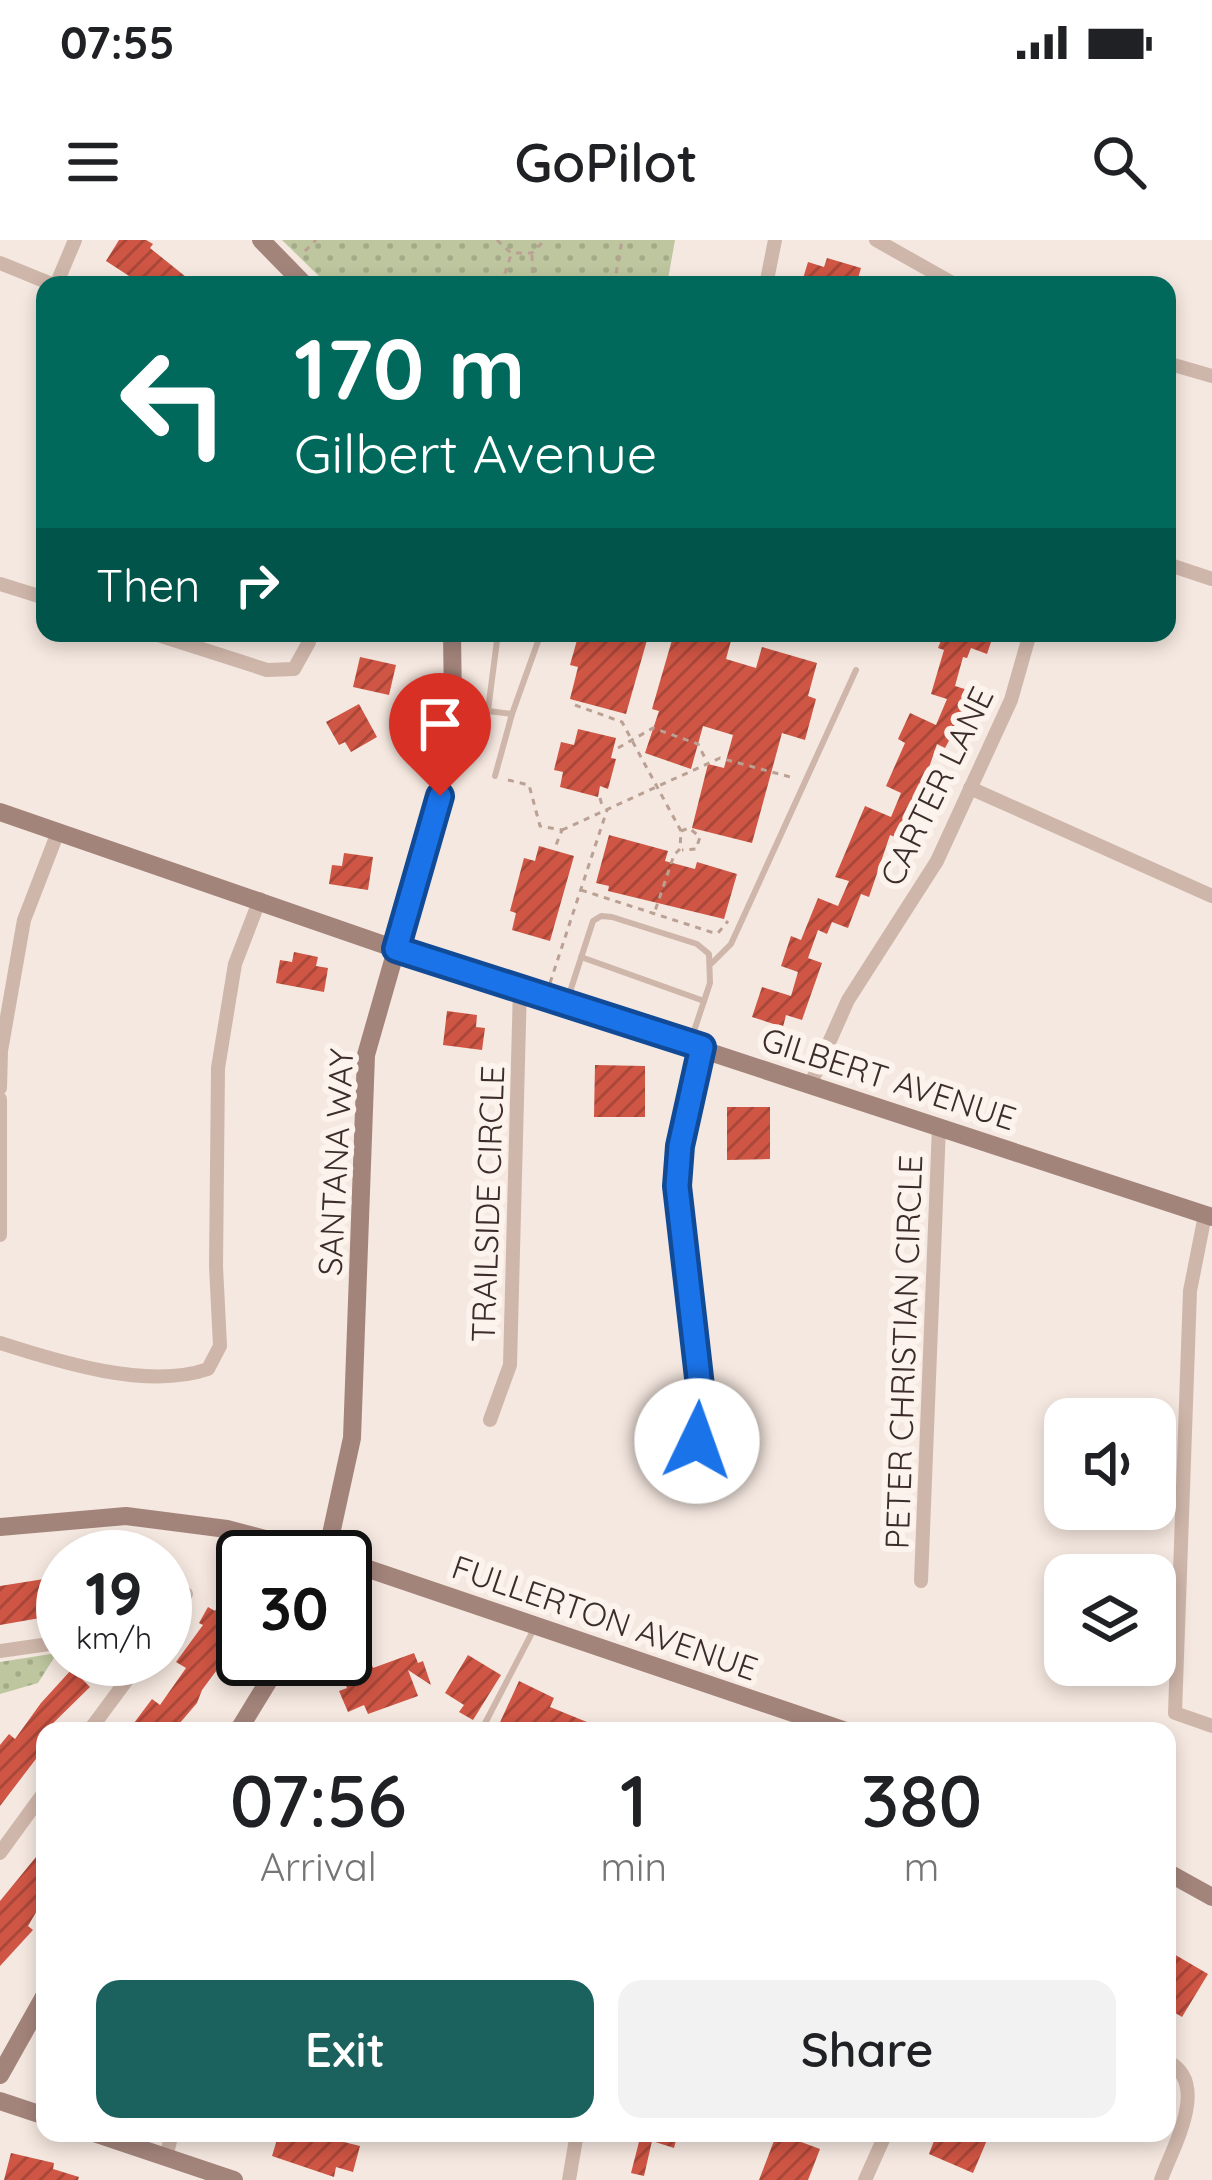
<!DOCTYPE html>
<html lang="en">
<head>
<meta charset="utf-8">
<style>
	body { margin:0; font-family:Quicksand,sans-serif; background:#f2f2f2; color:#202124; height:100vh; display:flex; flex-direction:column; font-size:45px; white-space:nowrap }
	* { box-sizing:border-box; margin:0 }
	p { font-size:39px; color:#757577 }
	.icon { flex:none; width:66px; height:66px; fill:none; stroke:currentColor; stroke-width:2; stroke-linecap:round; stroke-linejoin:round }
	.map { position:relative; flex:1; overflow:hidden }
	.side { position:absolute; left:36px; top:1482px; width:1140px; height:420px; display:flex; flex-direction:column; background:#fff; border-radius:24px; box-shadow:0 6px 18px #0003 }
	.side>* { flex:none }
	.guide { position:absolute; left:36px; top:36px; width:1140px; height:366px; border-radius:24px; box-shadow:0 6px 18px #0003; background:#00695c; color:#fff; overflow:hidden }
	.controls { position:absolute; left:1044px; top:1158px; display:grid; gap:24px }
	.controls a { display:grid; place-items:center; width:132px; height:132px; border-radius:24px; background:#fff; box-shadow:0 6px 18px #0003; font-size:60px }
	.speed { position:absolute; left:36px; top:1290px; display:flex; gap:24px; font-size:60px; font-weight:700; text-align:center }
	.speed>* { display:grid; place-content:center; width:156px; height:156px; border-radius:50%; background:#fff; box-shadow:0 6px 18px #0003; line-height:1 }
	.speed small { font-size:30px; font-weight:400 }
	.speed .limit { border:6px solid #111; border-radius:18px; background:#fff; color:#111 }
	.pin { position:absolute; display:grid; place-items:center; width:102px; height:102px; color:#fff; margin:-123px -51px; border-radius:50% 50% 50% 0; rotate:-45deg; box-shadow:0 0 12px #0007 }
	.pin .icon { rotate:45deg }
	.me { position:absolute; width:132px; margin:-66px; rotate:3deg; stroke-linejoin:round; filter:drop-shadow(0 0 9px #0008) }
	.turn { display:flex; align-items:center; gap:42px; height:252px; padding:0 60px; font-size:54px }
	.turn .icon { width:156px; height:156px; stroke-width:2.5 }
	.turn b { display:block; font-size:84px; line-height:102px }
	.then { display:flex; align-items:center; height:114px; padding:0 60px; background:#0003; gap:24px; font-size:45px }
	.eta { display:flex; justify-content:space-evenly; align-items:center; height:204px; text-align:center }
	.eta b { font-size:72px; font-weight:600; line-height:84px }
	.primary-button { display:flex; gap:24px; margin-top:auto; padding:24px 60px }
	.primary-button a { flex:1; height:138px; border-radius:24px; background:#1b615d; color:#fff; font-size:48px; font-weight:600; line-height:138px; text-align:center }
	.primary-button a+a { background:#f2f2f2; color:#202124 }
	.status { display:flex; justify-content:space-between; align-items:center; height:84px; padding:0 60px; background:#fff; direction:ltr }
	.status svg { height:33px; fill:currentColor }
	header { display:flex; justify-content:space-between; align-items:center; height:156px; padding:0 60px; background:#fff; font-size:54px; font-weight:600 }
	.map>svg:first-child { display:block }
	.park { fill:url(#park-dots) }
	.building { fill:url(#building-hatch) }
	.lines { fill:none; stroke-linecap:round; stroke-linejoin:round }
	.path { stroke:#bba094; stroke-width:3; stroke-dasharray:6 6; stroke-linecap:butt }
	.lane { stroke:#cfb6aa; stroke-width:6 }
	.street { stroke:#cfb6aa; stroke-width:14 }
	.secondary { stroke:#a3847b; stroke-width:18 }
	.route-casing { stroke:#114b97; stroke-width:30 }
	.route { stroke:#1a73e8; stroke-width:21 }
	.labels { text-anchor:middle; dominant-baseline:central; stroke-width:12; stroke-linejoin:round; paint-order:stroke }
	.street-label { font-size:33px; fill:#3c2d2a; stroke:#fcf3ed }
</style>
</head>
<body>
<div class="status"><b>07:55</b><svg viewBox="0 0 49 12"><path d="M0 12V9h3v3zM5 12V6h3v6zM10 12V3h3v9zM15 12V0h3v12zM26 1h20v11H26zM47 4h2v5h-2z"/></svg></div>
<header><svg class="icon" aria-label="menu" viewBox="0 0 24 24"><path d="M4 6h16M4 12h16M4 18h16"/></svg>GoPilot<svg class="icon" aria-label="search" viewBox="0 0 24 24"><circle cx="10" cy="10" r="6"/><path d="M15 15l6 6"/></svg></header>
<div class="map">
<svg width="1212" height="1940" viewBox="0 0 1212 1940">
	<defs>
		<pattern id="park-dots" width="8" height="8" patternUnits="userSpaceOnUse" patternTransform="scale(3)"><rect width="8" height="8" fill="#bdc69e"/><path d="M2 2h.1M6 6h.1" fill="none" stroke="#a3aa88" stroke-width="1.8" stroke-linecap="round"/></pattern>
		<pattern id="building-hatch" width="6" height="6" patternUnits="userSpaceOnUse" patternTransform="scale(3)"><rect width="6" height="6" fill="#cf5544"/><path d="M-1 1l2-2M0 6l6-6M5 7l2-2" fill="none" stroke="#a94739"/></pattern>
	</defs>
	<rect width="100%" height="100%" fill="#f5e8e0"/>
	<g class="park">
		<path d="M282,0h393l-8,45h-339z"/>
		<path d="M57,1413l-19,30 -38,11v-32z"/>
	</g>
	<g class="building">
		<path d="M119,0h27l7,4 -3,4 46,37h-53l-37,-24z"/>
		<path d="M827,18l34,10 -5,17h-55l7,-23 16,5z"/>
		<path d="M579,393h70l-23,81 -56,-15 8,-32 -8,-2z"/>
		<path d="M674,393l58,4 -6,22 30,9 6,-21 55,16 -9,33 8,3 -11,41 -23,-7 -30,110 -60,-15 16,-64 16,4 9,-33 -30,-9 -12,43 -46,-16 14,-42 -7,-2z"/>
		<path d="M944,393h50l-7,21 -16,-6 -4,10 -4,-1 -8,29 16,5 -6,20 -20,37 -8,-4 -21,62 -16,33 -10,-4 -21,62 -8,-3 -13,34 -16,-6 -5,12 -9,-4 -10,28 14,5 -20,57 -16,-5 -3,12 -31,-10 10,-30 29,9 7,-24 -17,-6 10,-30 10,4 17,-42 20,8 11,-25 -14,-4 30,-71 26,11 10,-24 -15,-7 19,-43 -7,-4 12,-26 26,12 11,-26 -16,-5 13,-44 -6,-2z"/>
		<path d="M360,417l36,8 -7,30 -36,-8z"/>
		<path d="M359,464l18,33 -26,15 -6,-10 -6,3 -13,-23z"/>
		<path d="M578,489l38,9 -5,20 5,1 -8,30 -8,-3 -2,11 -38,-10 3,-15 -9,-2 7,-28 13,3z"/>
		<path d="M609,595l59,16 -3,10 30,8 2,-7 40,12 -13,45 -116,-28 1,-5 -13,-3z"/>
		<path d="M539,606l35,10 -24,85 -38,-11 4,-17 -6,-2 14,-53 11,3z"/>
		<path d="M344,613l29,4 -5,33 -39,-6 3,-19 10,1z"/>
		<path d="M294,712l24,5 -2,9 12,2 -4,24 -48,-9 4,-23 12,2z"/>
		<path d="M447,771l30,4 -1,12 9,1 -3,22 -39,-5z"/>
		<path d="M595,825l50,1v51h-51z"/>
		<path d="M727,867h43v52l-43,1z"/>
		<path d="M63,1336v38l-63,11v-39z"/>
		<path d="M230,1342l13,6v37l-21,38 -20,27 -5,13 -24,28h-28l-11,-8 18,-24 8,6 26,-37 -10,-6 27,-37 -4,-2 9,-16 7,4z"/>
		<path d="M414,1413l4,10 5,-2 8,24 -23,-15 10,26 -50,18 -4,-9 -16,7 -9,-21 8,-3 -7,-17 29,-13 4,10z"/>
		<path d="M468,1415l33,20 -28,45 -14,-8 5,-7 -19,-12z"/>
		<path d="M72,1429l18,18 -45,44v16l-45,59v-61l9,-11 6,5 26,-36z"/>
		<path d="M519,1441l35,17 -4,9 59,24h-113z"/>
		<path d="M45,1606v51l-17,29 5,4 -33,36v-65z"/>
		<path d="M1167,1710l41,24 -26,43 -15,-9z"/>
		<path d="M279,1893h59l-2,7 24,6 -7,26 -17,-5 -2,10 -62,-21z"/>
		<path d="M636,1893h42l-4,15 -22,-7 -8,35 -13,-3 9,-35z"/>
		<path d="M777,1893l43,16 -12,31h-49z"/>
		<path d="M937,1893h53l-17,40 -44,-19z"/>
		<path d="M11,1913l43,10 -1,6 26,8 -1,3h-74z"/>
	</g>
	<g class="lines">
		<g class="path">
			<path d="M497,0l14,13h21l13,-13"/>
			<path d="M305,11l11,-11"/>
			<path d="M532,15l1,30"/>
			<path d="M472,45h4"/>
			<path d="M501,45l10,-30"/>
			<path d="M614,45l8,-45"/>
			<path d="M575,465l47,17 59,109 -1,18 -6,6 -20,59"/>
			<path d="M618,508l35,-20 45,16 8,16"/>
			<path d="M508,540l21,5 11,41 22,4 -6,15"/>
			<path d="M600,558l3,11"/>
			<path d="M562,590l158,-72 74,20"/>
			<path d="M681,591l8,-3 11,9 -4,12 -14,1"/>
			<path d="M581,650l130,42 7,1 10,-12"/>
			<path d="M550,743l57,-173"/>
		</g>
		<g class="lane">
			<path d="M456,467l56,7 29,-81"/>
			<path d="M488,470l10,-77"/>
			<path d="M495,536l17,-62"/>
			<path d="M581,717l123,44"/>
			<path d="M712,723l19,-19 125,-274"/>
			<path d="M567,761l26,-80 8,-5 11,1 85,27 12,10 1,29 -19,57"/>
			<path d="M481,1491l53,-102"/>
		</g>
		<g class="street">
			<path d="M876,0l80,45"/>
			<path d="M0,23l54,22"/>
			<path d="M56,45l19,-45"/>
			<path d="M766,45l9,-45"/>
			<path d="M1167,123l45,13"/>
			<path d="M1167,324l45,15"/>
			<path d="M0,344l45,14"/>
			<path d="M152,393l115,37 27,-1 15,-27 -2,-9"/>
			<path d="M970,548l242,108"/>
			<path d="M811,843l37,-83 89,-139 74,-161 19,-67"/>
			<path d="M0,848l1,-37 23,-131 34,-88"/>
			<path d="M0,859v136"/>
			<path d="M1205,975l-15,76 -15,422 37,13"/>
			<path d="M0,1103c59,19 148,47 208,26l12,-23 -4,-80 2,-198 17,-104 25,-65"/>
			<path d="M490,1180l20,-55 10,-379"/>
			<path d="M687,1253l14,-98 -23,-209 2,-40 22,-99"/>
			<path d="M921,1341l18,-455"/>
			<path d="M165,1388l21,-34"/>
			<path d="M0,1411l63,-9"/>
			<path d="M89,1491l40,-54 -1,-18"/>
			<path d="M0,1613l45,-62"/>
			<path d="M166,1917l6,-24"/>
			<path d="M569,1940l8,-47"/>
			<path d="M865,1940l21,-47"/>
			<path d="M1161,1940c12,-34 50,-97 6,-119"/>
		</g>
		<g class="secondary">
			<path d="M261,0l44,45"/>
			<path d="M0,572l396,137 816,268"/>
			<path d="M0,1287l126,-11 101,13 107,28"/>
			<path d="M326,1317l26,-119 14,-383 74,-259 13,-89 -1,-74"/>
			<path d="M345,1321l501,170"/>
			<path d="M238,1491l44,-72"/>
			<path d="M1167,1632l45,25"/>
			<path d="M0,1835l45,-80"/>
			<path d="M0,1861l45,15"/>
			<path d="M94,1893l140,47"/>
		</g>
	</g>
	<g class="lines">
		<g class="route-casing">
			<path id="route" d="M440,556l-44,153 306,98 -22,99 -3,40 24,209 -4,46"/>
		</g>
		<use href="#route" class="route"/>
	</g>
	<g class="labels">
		<g class="street-label">
			<text transform="translate(936 546) rotate(-64)">CARTER LANE</text>
			<text transform="translate(889 838) rotate(18)">GILBERT AVENUE</text>
			<text transform="translate(335 922) rotate(-87)">SANTANA WAY</text>
			<text transform="translate(487 964) rotate(-88)">TRAILSIDE CIRCLE</text>
			<text transform="translate(903 1112) rotate(-88)">PETER CHRISTIAN CIRCLE</text>
			<text transform="translate(605 1377) rotate(19)">FULLERTON AVENUE</text>
		</g>
	</g>
</svg>
<div class="controls">
<a><svg class="icon" aria-label="sound" viewBox="0 0 24 24"><path d="M4 9h4l5-4v14l-5-4H4zM17 9q2 3 0 6"/></svg></a>
<a><svg class="icon" aria-label="layers" viewBox="0 0 24 24"><path d="M12 4l9 5-9 5-9-5zM3 14l9 5 9-5"/></svg></a>
</div>
<div class="speed"><div>19<small>km/h</small></div><div class="limit">30</div></div>
<div class="pin" style="left:440px;top:556px;background:#d93025"><svg class="icon" aria-label="arrive" viewBox="0 0 24 24"><path d="M6 21V4h12l-3 4 3 4H6"/></svg></div>
<svg class="me" style="left:697px;top:1201px" viewBox="-20 -20 40 40"><circle r="19" fill="#fff"/><path d="M0-13L10 11 0 6-10 11z" fill="#1a73e8"/></svg>
<div class="guide">
<div class="turn"><svg class="icon" aria-label="left" viewBox="0 0 24 24"><path d="M17 20v-9H6M10 6l-5 5 5 5"/></svg><div><b>170 m</b>Gilbert Avenue</div></div>
<div class="then">Then<svg class="icon" aria-label="right" viewBox="0 0 24 24"><path d="M7 20v-9h11M14 6l5 5-5 5"/></svg></div>
</div>
<section class="side">
<div class="eta">
<div><b>07:56</b><p>Arrival</p></div>
<div><b>1</b><p>min</p></div>
<div><b>380</b><p>m</p></div>
</div>
<div class="primary-button"><a>Exit</a><a>Share</a></div>
</section>
</div>
</body>
</html>
